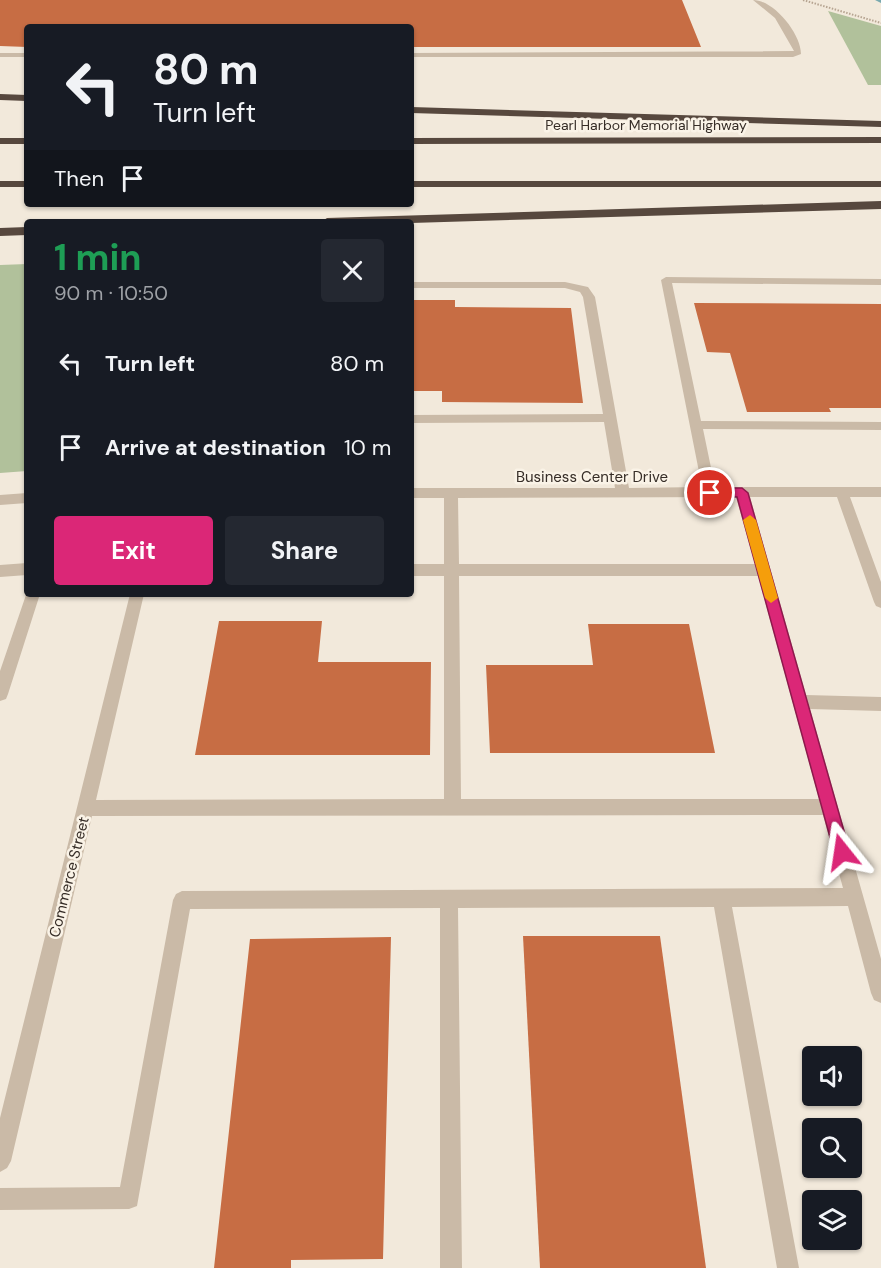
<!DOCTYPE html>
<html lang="en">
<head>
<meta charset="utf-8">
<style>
	body { margin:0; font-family:"DM Sans",sans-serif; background:#242831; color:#f1f3f6; height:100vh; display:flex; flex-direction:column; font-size:22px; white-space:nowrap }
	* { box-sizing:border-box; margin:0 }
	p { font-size:20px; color:#9ea1a6 }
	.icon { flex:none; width:33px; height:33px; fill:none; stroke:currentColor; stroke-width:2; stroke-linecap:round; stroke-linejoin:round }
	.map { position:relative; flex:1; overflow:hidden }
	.panel { position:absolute; left:24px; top:219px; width:390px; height:378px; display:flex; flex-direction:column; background:#171b24; border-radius:6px; box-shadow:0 2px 4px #0004 }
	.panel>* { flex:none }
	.top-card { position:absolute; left:24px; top:24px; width:390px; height:183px; border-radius:6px; box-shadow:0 2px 4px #0004; background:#171b24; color:#f1f3f6; overflow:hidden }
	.controls { position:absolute; left:802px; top:1046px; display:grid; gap:12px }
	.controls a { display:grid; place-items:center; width:60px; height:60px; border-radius:6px; background:#171b24; box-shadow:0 2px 4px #0004; font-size:30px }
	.pin { position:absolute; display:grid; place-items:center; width:51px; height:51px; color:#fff; margin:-26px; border:3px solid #fff; border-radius:50%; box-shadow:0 2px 6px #0007 }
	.me { position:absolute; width:66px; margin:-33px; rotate:345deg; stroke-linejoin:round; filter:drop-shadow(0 0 4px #0008) }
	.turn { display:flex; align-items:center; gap:21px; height:126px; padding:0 30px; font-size:27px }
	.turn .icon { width:78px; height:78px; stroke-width:2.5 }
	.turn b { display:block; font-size:42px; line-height:51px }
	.then { display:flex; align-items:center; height:57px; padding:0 30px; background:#0003; gap:12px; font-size:22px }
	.round { display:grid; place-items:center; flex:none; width:63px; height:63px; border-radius:6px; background:#242831 }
	.overview { display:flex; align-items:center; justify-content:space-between; height:102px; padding:0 30px }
	h1 { font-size:36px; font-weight:700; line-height:45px; color:#1e9e55 }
	.primary-button { display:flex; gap:12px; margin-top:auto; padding:12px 30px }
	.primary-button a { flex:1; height:69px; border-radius:6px; background:#db2777; color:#fff; font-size:24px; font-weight:700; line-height:69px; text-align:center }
	.primary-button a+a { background:#242831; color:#f1f3f6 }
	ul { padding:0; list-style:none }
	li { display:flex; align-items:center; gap:18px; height:84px; padding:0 30px }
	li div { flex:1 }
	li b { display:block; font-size:22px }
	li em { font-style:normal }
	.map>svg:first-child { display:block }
	.green { fill:#b1c19b }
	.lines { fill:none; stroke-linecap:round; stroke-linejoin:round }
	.stream { fill:#79a9af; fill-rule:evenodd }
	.building { fill:#c76d44 }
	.path { stroke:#b6a491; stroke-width:2; stroke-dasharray:1.5 1.5; stroke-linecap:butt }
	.minor { fill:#cabaa7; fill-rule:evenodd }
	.highway { fill:#57483e; fill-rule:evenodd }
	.route { fill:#db2777; stroke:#8e194d; stroke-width:1.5 }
	.slow { fill:#f59e0b }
	.labels { text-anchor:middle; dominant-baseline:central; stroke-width:5; stroke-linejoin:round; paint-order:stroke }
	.far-street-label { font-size:14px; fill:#362d27; stroke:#faf3e7 }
	.street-label { font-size:15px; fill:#362d27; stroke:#faf3e7 }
</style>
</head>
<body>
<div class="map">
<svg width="881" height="1268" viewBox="0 0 881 1268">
	<rect width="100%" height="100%" fill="#f2e9db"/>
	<g class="green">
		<path d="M828,11l53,15v59h-13z"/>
		<path d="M27,264v207l-27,2v-208z"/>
	</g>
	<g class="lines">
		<path class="stream" d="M875,0h6v3z"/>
	</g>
	<g class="building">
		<path d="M0,0h682l19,47h-290v-20h-384v20l-27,-1z"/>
		<path d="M411,300h44v7l116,1 12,95 -141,-1v-11h-31z"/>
		<path d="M694,303l187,1v104h-52l2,4h-84l-17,-59 -23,-1z"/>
		<path d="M219,621h103l-4,41h113l-1,93h-235z"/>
		<path d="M588,624h101l26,129h-225l-4,-88h107z"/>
		<path d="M523,936h137l46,332h-166z"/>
		<path d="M391,937l-8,322 -92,1v8h-77l36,-329z"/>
	</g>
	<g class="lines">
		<path class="path" d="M803,0l78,23"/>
		<g class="minor">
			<path d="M753,0c21,0 48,34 48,54l-8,3h-382v-4l383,-2 -19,-33z"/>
			<rect x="0" y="53" width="27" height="4"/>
			<path d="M666,277l215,2v6l-209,-2 29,138 180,1v8l-178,-1 12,58h166v10h-31l31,85v26l-5,-2 -2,-4 -37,-105h-87l56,198 75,2v14l-71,-2 71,250v44l-7,-3 -3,-7 -23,-87 -116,1 67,361h-22l-63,-361 -256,1 4,360h-22v-360l-250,1 -53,297 -8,3 -129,1v-22l120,-1 53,-287 3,-6 6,-3 661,-3 -20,-73 -731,1 -81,345 -4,7 -7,4v-54l130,-524h14l-48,206 348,-1v-223h-33v-12h33v-66h-33v-10h204l-11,-66 -193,1v-8l192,-1 -20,-117 -3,-5 -15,-4h-154v-6h154l23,5 7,10 34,191 73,-1 -41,-207zM736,497l19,67h-296l-1,-66zM459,576h299l61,223h-358z"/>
			<path d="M27,493v10l-27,2v-10z"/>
			<path d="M27,563v12l-27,2v-12z"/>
			<path d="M27,592v2h13l-32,100 -2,5 -6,2v-30z"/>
		</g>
		<g class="highway">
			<path d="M0,94l27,1v6l-27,-1z"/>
			<path d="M411,107l470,14v6l-470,-14z"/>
			<path d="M881,137v6l-470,1v-6z"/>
			<rect x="0" y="138" width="27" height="6"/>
			<rect x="0" y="181" width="27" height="6"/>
			<rect x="411" y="181" width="470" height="6"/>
			<path d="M881,201v8l-470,14 -90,-1 6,-4z"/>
			<path d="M27,227v8l-27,1v-8z"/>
		</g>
	</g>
	<path class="route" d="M710,488h32l6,5 102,359 -2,6 -6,2 -6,-2 -2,-6 -97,-355 -31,-1 -2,-3z"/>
	<path class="slow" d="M750,515l6,5 22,78 -7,5 -6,-5 -22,-78z"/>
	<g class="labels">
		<g class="far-street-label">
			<text x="646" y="125">Pearl Harbor Memorial Highway</text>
		</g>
		<g class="street-label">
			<text x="592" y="477">Business Center Drive</text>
			<text transform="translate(69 877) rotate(-76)">Commerce Street</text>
		</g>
	</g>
</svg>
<div class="controls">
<a><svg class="icon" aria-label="sound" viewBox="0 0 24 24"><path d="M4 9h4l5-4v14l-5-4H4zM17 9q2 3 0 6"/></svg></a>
<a><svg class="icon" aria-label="search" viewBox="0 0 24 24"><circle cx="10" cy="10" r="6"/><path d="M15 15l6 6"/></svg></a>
<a><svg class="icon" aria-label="layers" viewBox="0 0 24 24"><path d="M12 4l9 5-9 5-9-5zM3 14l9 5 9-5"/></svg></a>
</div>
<div class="pin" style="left:710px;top:493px;background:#d93025"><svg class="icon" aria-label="arrive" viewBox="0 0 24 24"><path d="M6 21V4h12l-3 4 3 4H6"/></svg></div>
<svg class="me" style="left:842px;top:852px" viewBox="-20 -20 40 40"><path d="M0-17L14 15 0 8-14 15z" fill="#db2777" stroke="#fff" stroke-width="4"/></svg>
<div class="top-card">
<div class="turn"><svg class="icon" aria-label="left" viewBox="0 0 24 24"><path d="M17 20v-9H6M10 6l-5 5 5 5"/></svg><div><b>80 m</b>Turn left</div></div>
<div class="then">Then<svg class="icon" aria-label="arrive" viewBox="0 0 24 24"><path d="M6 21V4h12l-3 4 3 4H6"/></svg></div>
</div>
<section class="panel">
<div class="overview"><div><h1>1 min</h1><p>90 m · 10:50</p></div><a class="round"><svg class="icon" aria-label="close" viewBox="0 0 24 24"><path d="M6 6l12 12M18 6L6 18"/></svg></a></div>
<ul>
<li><svg class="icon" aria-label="left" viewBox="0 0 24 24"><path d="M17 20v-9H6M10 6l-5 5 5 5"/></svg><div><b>Turn left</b></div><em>80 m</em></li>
<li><svg class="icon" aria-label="arrive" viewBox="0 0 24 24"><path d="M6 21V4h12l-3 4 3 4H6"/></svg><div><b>Arrive at destination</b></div><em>10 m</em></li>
</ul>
<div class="primary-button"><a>Exit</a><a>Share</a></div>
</section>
</div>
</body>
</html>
